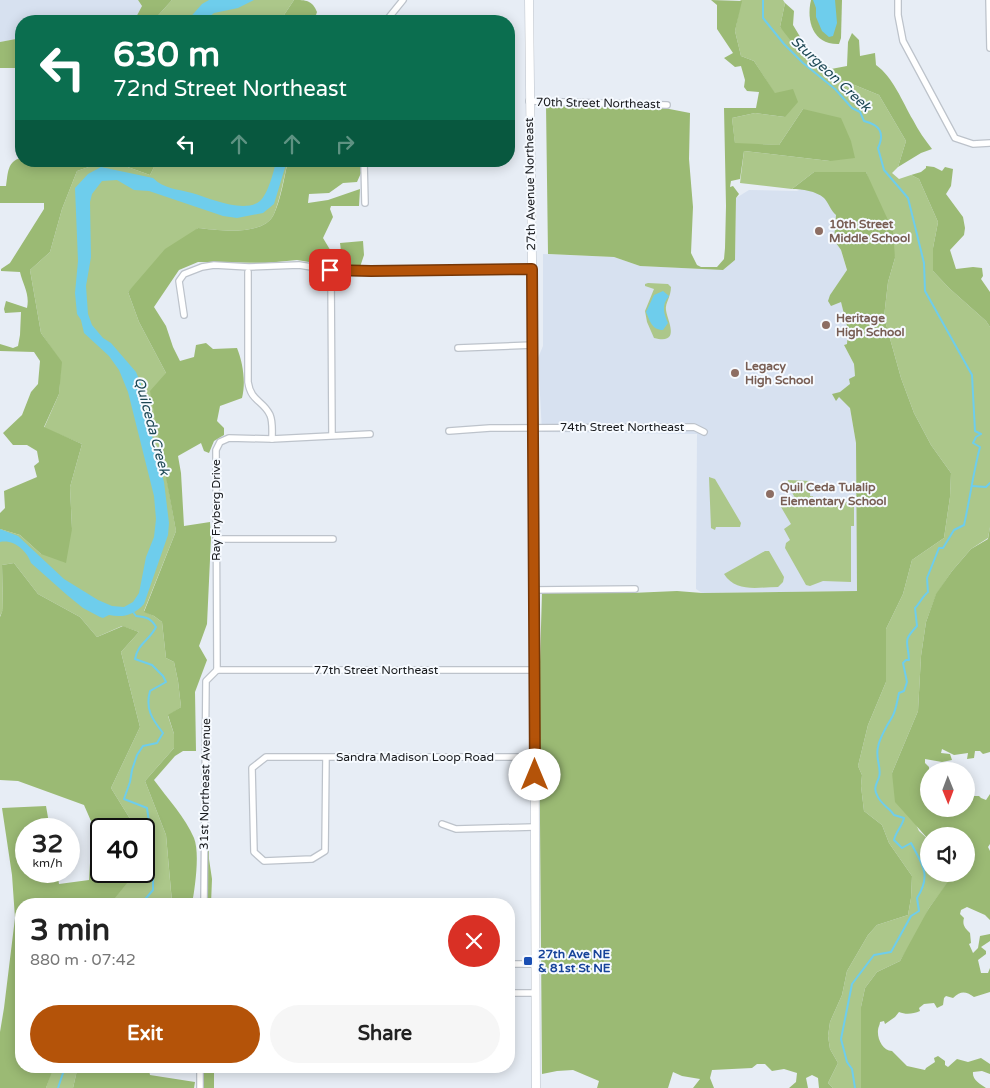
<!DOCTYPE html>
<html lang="en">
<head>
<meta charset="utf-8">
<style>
	body { margin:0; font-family:"Varela Round",sans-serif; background:#f6f6f6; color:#222; height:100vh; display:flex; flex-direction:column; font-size:19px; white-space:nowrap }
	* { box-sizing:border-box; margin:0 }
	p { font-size:16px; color:#767676 }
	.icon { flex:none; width:28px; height:28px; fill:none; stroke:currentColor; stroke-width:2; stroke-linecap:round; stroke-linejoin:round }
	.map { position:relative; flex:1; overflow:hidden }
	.drawer { position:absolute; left:15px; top:898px; width:500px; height:175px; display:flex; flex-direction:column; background:#fff; border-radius:20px; box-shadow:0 2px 12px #0003 }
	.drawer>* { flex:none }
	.guide { position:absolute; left:15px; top:15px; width:500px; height:152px; border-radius:20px; box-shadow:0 2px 12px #0003; background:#0b6e4f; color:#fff; overflow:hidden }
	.needle { width:32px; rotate:179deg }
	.fabs { position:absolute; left:920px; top:762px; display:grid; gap:10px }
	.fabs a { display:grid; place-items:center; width:55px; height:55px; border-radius:50%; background:#fff; box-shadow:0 2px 12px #0003; font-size:25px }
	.speed { position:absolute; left:15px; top:818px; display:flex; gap:10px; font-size:25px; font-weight:700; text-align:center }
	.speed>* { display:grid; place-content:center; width:65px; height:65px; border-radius:50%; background:#fff; box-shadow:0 2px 12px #0003; line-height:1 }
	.speed small { font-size:12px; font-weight:400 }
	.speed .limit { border:2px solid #111; border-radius:8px; background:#fff; color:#111 }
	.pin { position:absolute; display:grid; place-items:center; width:42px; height:42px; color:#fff; margin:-21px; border-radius:10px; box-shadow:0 2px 8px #0006 }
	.me { position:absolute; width:55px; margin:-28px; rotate:0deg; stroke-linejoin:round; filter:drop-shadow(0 0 4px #0008) }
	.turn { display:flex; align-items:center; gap:18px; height:105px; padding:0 15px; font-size:22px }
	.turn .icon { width:65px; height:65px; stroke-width:2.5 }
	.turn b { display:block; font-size:35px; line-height:42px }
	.lanes { display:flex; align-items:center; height:48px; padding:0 15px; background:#0003; justify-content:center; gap:25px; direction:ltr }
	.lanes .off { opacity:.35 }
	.round { display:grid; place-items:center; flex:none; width:52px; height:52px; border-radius:26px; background:#f6f6f6 }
	.head { display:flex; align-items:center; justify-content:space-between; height:85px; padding:0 15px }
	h1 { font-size:30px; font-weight:800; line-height:38px }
	.cta { display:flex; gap:10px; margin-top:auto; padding:10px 15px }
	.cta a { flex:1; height:58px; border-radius:30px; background:#b45309; color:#fff; font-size:20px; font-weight:800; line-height:58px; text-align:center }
	.cta a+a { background:#f6f6f6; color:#222 }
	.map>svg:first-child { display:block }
	.built { fill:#d7e1f0 }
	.green { fill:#acc78a }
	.forest { fill:#9bba74 }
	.water { fill:#6ecdec }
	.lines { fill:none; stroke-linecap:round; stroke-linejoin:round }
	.stream { stroke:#6ecdec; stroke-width:2 }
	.street-casing { stroke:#bdc3cb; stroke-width:8 }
	.secondary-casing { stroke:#bdc3cb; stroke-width:9 }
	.street { stroke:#fff; stroke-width:5.5 }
	.secondary { stroke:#fff; stroke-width:8 }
	.route-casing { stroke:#753606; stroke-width:12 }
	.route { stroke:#b45309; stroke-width:9 }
	.education-dot { fill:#8d6e63; stroke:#f6faff; stroke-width:2 }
	.transit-dot { fill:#1a4fb4; stroke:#f6faff; stroke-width:2 }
	.labels { text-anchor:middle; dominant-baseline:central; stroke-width:4; stroke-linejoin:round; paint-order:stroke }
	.street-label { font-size:12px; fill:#181a1d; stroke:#f6faff }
	.education-label { font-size:12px; font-weight:bold; fill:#785e54; stroke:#f6faff; text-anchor:start }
	.transit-label { font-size:12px; font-weight:bold; fill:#164399; stroke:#f6faff; text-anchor:start }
	.water-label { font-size:14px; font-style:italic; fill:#1b4653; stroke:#f6faff }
</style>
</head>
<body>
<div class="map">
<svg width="990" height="1088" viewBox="0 0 990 1088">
	<rect width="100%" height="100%" fill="#e7edf5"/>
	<g class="built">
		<path d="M0,0h138l4,6 -8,15h-113v17l-21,4z"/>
		<path d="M816,183l20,32 -2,25 7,10 6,21 -17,24 11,7 7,28 -1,14 -3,1 10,19 1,12 -5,8v24l6,35 1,148 -155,2 -6,-4 1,-155 -155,-2 -4,-74 5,-12v-92l71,3 26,9 83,4 12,-10 1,-62 13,-8 48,1z"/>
	</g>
	<g class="green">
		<path d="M172,0h122l-14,21h-127z"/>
		<path d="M740,0h43l2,3 -5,24 55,50 44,18 27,46 -8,26 -6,6 7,6 12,-4 8,4 19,43 -5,26v23l16,17 37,33 4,6v200l-2,11 -17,11 -19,22 -16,24 -10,27 -5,34 -3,55 -26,62 27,58 10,9v34h22l2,2 -24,32 -10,22 -19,31 -23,11 -12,16 -4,19v81h-28l-5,-5 10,-20 -8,-14 -2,-13 2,-14 12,-27 5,-24 21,-36 9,-10 31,-10 3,-17 1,-22 -23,-33 -7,-18 -18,-14 -3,-25 1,-11 -4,-9 10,-41 18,-43v-53l17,-35 9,-34 32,-22 6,-41 1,-24 -20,-28 -17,-32 -13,-35 -17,-61 4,-35 7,-24 -29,-86h-52l-22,17 -52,-6 4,-32 86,10 -27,-52 -24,36 -44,-1 -3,-26 23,-5 30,4 -10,-23 -21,-33 -13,-5 -6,-25 6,-30z"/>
		<path d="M106,161h5l39,14 7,-14h131c-4,16 -8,39 -14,53 -10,23 -57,16 -76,14l-70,64 11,30 27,51 1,107 9,51 -32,80 10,5 8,6 4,36 8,4 4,19 3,26 -13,9 6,18v14l-29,33 21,54 6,68 -2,1h-63l29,-33h8v-42h-12v-7l-21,-34 29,-61 -19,-75 18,-20 -17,-6 -25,11 -17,-20 -42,-23 -24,-31 -12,2 1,45 -3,6v-87l20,6 21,19 31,-25 -2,-42 12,-43 -38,-16 15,-34 2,-32 -20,-29 -11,-63 20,-18 12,-43 15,-38z"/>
		<path d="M648,283l20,1 3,3c0,10 -6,16 -5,23 1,10 16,35 -12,28l-7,-16 -2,-11 9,-22 -9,-3v-2z"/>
		<path d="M709,477l6,2 26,44 -1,4h-24l-1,3 -4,-2z"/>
		<path d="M788,480l23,1 -1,15h3v7l41,-1v24h-3v56l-28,-1 -13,5 -4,-1 -21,-37 1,-5 4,-3 -6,-11 7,-5 -10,-17 1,-2 11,-7 1,-2 -7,-12z"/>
		<path d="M765,551h4l15,26 -1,5 -5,5c-20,0 -42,6 -54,-13z"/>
		<path d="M53,1066h25l-5,22h-27z"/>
	</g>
	<g class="forest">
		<path d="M138,0h34l-19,21h-19l8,-15z"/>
		<path d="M294,0c12,0 18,0 23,12l-3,9h-34z"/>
		<path d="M711,0l31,1 -7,30 6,25 13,5 21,32 18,-4 5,13 -13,15 -30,-4 -23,5 3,25 44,2 24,-36 38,9 10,23 4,17 -25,3 -86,-10 -4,28 -9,2 -1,6 3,-1 6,8 -3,4 -1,62 -12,10 -83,-4 -26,-9 -66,-3 -2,-149 113,2 31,6 -1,46 4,48 -2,46 6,12 4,2h16l7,-8 1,-11 1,-42 -2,-98h32l3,-16 -12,-1 -3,-4 1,-7 -4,-14 -6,1 -11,-9 9,-5 -16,-24v-24z"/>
		<path d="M811,0h31l-1,38 -2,6c-26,1 -33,-23 -28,-44z"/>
		<path d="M785,3l9,8 -1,14 6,10 7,12 25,22 16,-3 1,-24 4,-9 7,7 1,16 15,-3 1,12c17,12 26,36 37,55 5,10 12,20 19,29l-11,4 -23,14 8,-26 -27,-46 -44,-18 -33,-22 -22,-28z"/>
		<path d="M21,38v30h-21v-26z"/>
		<path d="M21,158v3h85l-29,10 -15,38 -12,43 -20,18 11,63 21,29 -3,32 -15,33 38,17 -12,43 2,42 -6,34 -25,-9 -21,-19 -20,-6v-16l5,-5 -1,-17 33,-14 -3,-11 5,-4 -2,-11 -10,-6h-14l-10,-12 19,-18 9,-23 7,-8 2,-23 -6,-9 -34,-1v-7l13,4 5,-2 2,-11 1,-23 -16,1 -1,-4 2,-8 21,7c3,-14 -4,-23 -7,-36l-19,-1v-2l9,-6 34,-54v-6h-44v-17h6c2,-12 1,-25 15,-28z"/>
		<path d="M111,161h46l-7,14z"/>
		<path d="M288,161h72l1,12 -4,9 -14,1 -14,10 -20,1 -1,9 20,-3 32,-11 -1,17h-28l-1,3 3,8 -10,21 9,15 9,-2 -1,-8 23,-2 1,14 -4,12 -33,-2 -30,-5 -31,3 -68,-1 -19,8 -25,37 12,19 7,21 7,14 14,-4 2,-12 10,-2 7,6 24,-1c6,15 9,34 5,50l-22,8 -3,15 7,7v7l-10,6 -5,12 -5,-2 -3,-8 -23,13 3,17 3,53 26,-4 1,16 -4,86 -8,22 8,14 -12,32 1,59h-13l-8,5 -21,24c14,19 31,37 40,58 6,15 1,50 -2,66h-22l2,-2 -6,-67 -21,-54 29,-33v-14l-6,-19 13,-8 -3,-26 -4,-19 -8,-4 -4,-36 -8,-6 -10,-4 32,-81 -26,-140 16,-18 -27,-51 -11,-30 37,-43 33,-21c19,2 66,9 76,-14 7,-15 10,-36 14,-53z"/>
		<path d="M926,166l8,1 8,4 3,-4 8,2 -2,17 -5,8 17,23 2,11 -1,7 -14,15 6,19 17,-2 9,1 1,8 -2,3 9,13v35l-4,-6 -37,-33 -16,-17v-23l5,-26 -19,-43 -8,-4 10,-3 5,-4z"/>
		<path d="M814,172h52l27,59 2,27 -7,24 -4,35 17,61 13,35 17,32 20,28 -1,24 -6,41 -32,22 -9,34 -17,35v53l-18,43 -10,41 4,9 -1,11 3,25 18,14 7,18 23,33 -1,22 -3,17 -31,10 -9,10 -21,36 -5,24 -12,27 -2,14 2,13 8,14 -10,20 5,5h-14l-1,-10 -6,-3 -6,3 2,10h-19l7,-6 1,-9 -13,-4 -12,2 -7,-7h-8l-5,4 -40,2 -2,8 4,10h-21l7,-9 -18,-3 -9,-4 -5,16h-71l2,-7 -26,-11 -16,1 -15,3 -3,-378 3,-104 89,1 46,-2 25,2 155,-2 -1,-148 -6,-35 -11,-11 -3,4 -4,-7 8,-2 10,-8 -1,-5 6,-3 -1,-12 -10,-19 3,-1 1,-14 -7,-28 -10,4 -3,-5 2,-6 17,-25 -6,-20 -7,-10 2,-25c-5,-4 -8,-13 -12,-17 -8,-7 -22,-9 -32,-9z"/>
		<path d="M990,527v225l-7,2 -3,-3h-5l-1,7 -7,1 1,-6 -14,2 -12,-6 -1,4 9,1 2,6 -10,2 -17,-3v4l4,4v42h37v-6l7,-7h6l2,2 5,2 4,-6v50l-2,3 2,4v69l-5,-5 -18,-8 -6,3 -1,4 4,4c-2,7 1,10 6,15l1,10 -2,1 4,9 5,-5 2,-12 10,-2v7l-9,6 5,4v3l-8,6 3,13h7l2,-5v24l-16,5c-9,-6 -13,-6 -21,1l-7,-2 -2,2 -1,7 -6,3 -3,-5 -10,1 -5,4 1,3c-7,3 -14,4 -21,1l-4,5 -10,7 -1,-3 -4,1c0,3 -2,5 -2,8 -1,9 5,21 14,21l15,15 18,4 1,-2 9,-6 -1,-4 4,-2 7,5v4l3,2 9,-8 11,3 13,-4 9,6v10l-8,-3 -9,1c-1,8 7,12 13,16h-125v-81l4,-19 12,-16 23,-11 29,-53 23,-32 -1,-2h15v-38h-37v4l-34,-38 -3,-29 26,-62 3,-55 5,-34 10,-28 16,-23 19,-22 17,-10z"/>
		<path d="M14,563l24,31 42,23 17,20 26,-11 16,6 -18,20 19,75 -29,61 21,34v7h-31v15l-17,-39 -66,-24 -18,-1v-163l3,-8 -1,-44z"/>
		<path d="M46,806l4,23h-24v42h31l2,13 30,-4 1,-17 11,-3v11l35,1 -26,32h-89v162h32v3l-7,19h-46v-56l4,-24 11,-90 -3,-43 -10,-67z"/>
		<path d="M207,808l2,28v23l3,20 -1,25h-6z"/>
		<path d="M78,1066h70l2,9 45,7 -1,6h-121z"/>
		<path d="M171,1066h21v6l-23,-2z"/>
		<rect x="203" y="1066" width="11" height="22"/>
	</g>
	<g class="water">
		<path d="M209,0h45l-16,8 -24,5 -10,8h-17l15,-17z"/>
		<path d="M813,0h22l2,23 -4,13 -4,1 -7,-6 -6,-14v-9z"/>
		<path d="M276,161h11l-13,43 -11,9 -26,5 -14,-2 -74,-25 -15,-1 -17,-10 -15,1 -10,13 -2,8 1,55 -5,29 2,28 4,11 11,13 8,5 25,29 5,12 1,13 22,85 5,41 -1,12 -24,69c-10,11 -21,14 -35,11l-6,3 -3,-1 -17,-9 -16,-13 -36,-32c-4,-12 -17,-24 -31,-21v-13l18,7 46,43 34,21 14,6 12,1 9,-5 6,-9 7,-36 8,-20 2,-18 -2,-23 -26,-104 -9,-22 -10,-14 -25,-23 -3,-13 -4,-6 -2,-21 3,-32 -3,-73 13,-14 13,-7 52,11c11,11 25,11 39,15 17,5 52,21 68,8 8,-7 14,-30 16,-40z"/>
		<path d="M663,291l6,5c-8,9 -5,18 -1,27l-5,7c-11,0 -13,-9 -17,-18l8,-17z"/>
	</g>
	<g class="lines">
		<g class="stream">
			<path d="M763,0v18l21,26 19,19 32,26 17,19 8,4 4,9c16,4 21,12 14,27l6,22 24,28 16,65 1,28 47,84 3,56 6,3 -5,3 -3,6 7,4c-7,26 -10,52 -16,78l-10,5 -11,18h-4l-12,30 1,14c-6,5 -8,11 -13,16l2,18c-15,16 -9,14 -8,34h-3l-3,3 4,19 -3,9 -5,2c-2,8 -3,19 -8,26 -4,6 -12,21 -13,28 -3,12 4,21 1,30 -2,7 -6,10 -2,18 4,10 12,12 17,20l10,3c-2,9 -8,13 -10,22l8,8 9,-5c11,21 21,32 6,55l2,13 -8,5 -20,36 -17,3 -22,29 -11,55 6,23 5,7 3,19"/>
			<path d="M972,486l14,1 4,-4"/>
			<path d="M133,612l3,4c10,1 15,2 20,11 -7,14 -18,16 -21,32l17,6 11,11 3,6 -16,9c-5,18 2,28 13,42l-6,10 -14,3 -6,9 -5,15 -2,12 -6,17 23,9 6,42 -8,4 -1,5"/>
			<path d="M141,904l12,-14v-17l-9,-10"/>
			<path d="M58,1088l6,-18"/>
		</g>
		<g class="street-casing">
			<g id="street">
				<path d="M898,0v15l5,26 52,97 18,6 17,-1"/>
				<path d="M989,0l1,48"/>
				<path d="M386,21l17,-21"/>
				<path d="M529,101l138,4"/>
				<path d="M364,161l1,42"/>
				<path d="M248,272v110c3,20 15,18 22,33 3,7 2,16 2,24"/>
				<path d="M331,274l1,161"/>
				<path d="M184,315l-5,-34 5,-7 18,-7 12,-2 35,2 50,-2 31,5 40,1 162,-2"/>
				<path d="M458,348l75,-3"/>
				<path d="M449,431l41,-3 204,-1 10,5"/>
				<path d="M216,539h117"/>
				<path d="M534,590l101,-1"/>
				<path d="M217,670l-1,-220 4,-8 9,-4 43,1 98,-5"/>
				<path d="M217,670h317"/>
				<path d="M326,757l-1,94 -13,8 -48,2 -10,-9 -2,-84 14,-11h269"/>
				<path d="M442,824l14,5 78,-2"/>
				<path d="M204,904l2,-223 11,-11"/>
				<path d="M509,964h27"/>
				<path d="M509,993h27"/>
				<path d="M200,1088v-22"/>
			</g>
		</g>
		<g class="secondary-casing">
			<path id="secondary" d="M529,0l4,345 3,743"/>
		</g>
		<use href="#street" class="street"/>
		<use href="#secondary" class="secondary"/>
	</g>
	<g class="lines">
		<g class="route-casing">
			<path id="route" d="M330,270l41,1 161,-2 3,506"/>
		</g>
		<use href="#route" class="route"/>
	</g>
	<g class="education-dot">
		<circle cx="819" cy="231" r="5"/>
		<circle cx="826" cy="325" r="5"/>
		<circle cx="735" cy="373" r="5"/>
		<circle cx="770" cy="494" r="5"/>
	</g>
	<rect class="transit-dot" x="523" y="956" width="10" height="10" rx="2.5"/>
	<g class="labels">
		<g class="street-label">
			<text transform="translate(598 103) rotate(1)">70th Street Northeast</text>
			<text transform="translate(530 184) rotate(-91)">27th Avenue Northeast</text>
			<text x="622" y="427">74th Street Northeast</text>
			<text transform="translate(216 510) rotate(-90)">Ray Fryberg Drive</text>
			<text x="376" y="670">77th Street Northeast</text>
			<text x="415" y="757">Sandra Madison Loop Road</text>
			<text transform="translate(205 784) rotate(-89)">31st Northeast Avenue</text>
		</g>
		<g class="education-label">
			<text x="829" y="224">10th Street<tspan x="829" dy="14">Middle School</tspan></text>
			<text x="836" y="318">Heritage<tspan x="836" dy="14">High School</tspan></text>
			<text x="745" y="366">Legacy<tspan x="745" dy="14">High School</tspan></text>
			<text x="780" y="487">Quil Ceda Tulalip<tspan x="780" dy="14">Elementary School</tspan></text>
		</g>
		<g class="transit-label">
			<text x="538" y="954">27th Ave NE<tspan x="538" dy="14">&amp; 81st St NE</tspan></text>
		</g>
		<g class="water-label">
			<text transform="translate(831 74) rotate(43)">Sturgeon Creek</text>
			<text transform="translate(152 426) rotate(75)">Quilceda Creek</text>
		</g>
	</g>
</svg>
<div class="fabs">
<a><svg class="needle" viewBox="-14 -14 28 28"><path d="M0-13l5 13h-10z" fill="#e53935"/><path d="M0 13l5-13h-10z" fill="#767676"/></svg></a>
<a><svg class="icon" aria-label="sound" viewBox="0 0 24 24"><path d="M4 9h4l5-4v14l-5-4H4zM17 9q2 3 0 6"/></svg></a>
</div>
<div class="speed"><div>32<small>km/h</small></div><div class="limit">40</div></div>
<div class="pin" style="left:330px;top:270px;background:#d93025"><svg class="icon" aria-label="arrive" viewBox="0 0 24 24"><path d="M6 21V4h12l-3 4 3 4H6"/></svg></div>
<svg class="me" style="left:535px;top:775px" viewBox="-20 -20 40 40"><circle r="19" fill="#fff"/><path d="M0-13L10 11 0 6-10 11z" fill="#b45309"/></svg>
<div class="guide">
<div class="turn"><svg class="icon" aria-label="left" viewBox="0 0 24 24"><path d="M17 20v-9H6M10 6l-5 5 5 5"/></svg><div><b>630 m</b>72nd Street Northeast</div></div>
<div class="lanes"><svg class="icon" aria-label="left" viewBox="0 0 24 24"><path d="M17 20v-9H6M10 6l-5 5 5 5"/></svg><svg class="icon off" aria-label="ahead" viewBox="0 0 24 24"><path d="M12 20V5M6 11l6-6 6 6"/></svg><svg class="icon off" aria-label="ahead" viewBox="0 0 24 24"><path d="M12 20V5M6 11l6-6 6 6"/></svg><svg class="icon off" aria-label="right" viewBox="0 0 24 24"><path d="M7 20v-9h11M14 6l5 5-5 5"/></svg></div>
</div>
<section class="drawer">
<div class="head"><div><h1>3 min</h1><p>880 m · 07:42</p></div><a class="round" style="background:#d93025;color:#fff"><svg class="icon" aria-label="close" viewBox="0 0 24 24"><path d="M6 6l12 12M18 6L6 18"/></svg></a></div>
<div class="cta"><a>Exit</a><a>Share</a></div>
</section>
</div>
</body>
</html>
